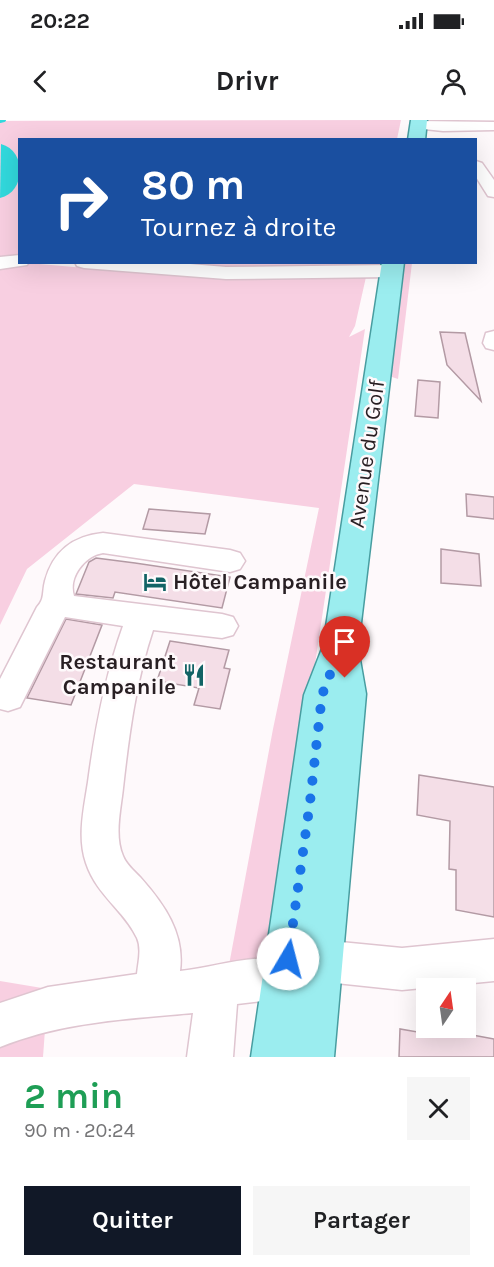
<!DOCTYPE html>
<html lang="fr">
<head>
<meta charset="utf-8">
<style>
	body { margin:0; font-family:Karla,sans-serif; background:#f6f6f6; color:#202124; height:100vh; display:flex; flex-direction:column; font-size:22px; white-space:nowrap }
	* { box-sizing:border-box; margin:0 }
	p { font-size:20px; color:#757577 }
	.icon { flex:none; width:33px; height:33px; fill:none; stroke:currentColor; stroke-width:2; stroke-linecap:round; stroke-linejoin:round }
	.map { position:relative; height:937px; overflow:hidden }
	.details { display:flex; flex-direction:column; background:#fff; flex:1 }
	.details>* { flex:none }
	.banner { position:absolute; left:18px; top:18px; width:459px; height:126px; border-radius:0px; box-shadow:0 6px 24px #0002; background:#1a4fa0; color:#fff; overflow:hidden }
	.needle { width:39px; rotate:13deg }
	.fabs { position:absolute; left:416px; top:858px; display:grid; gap:12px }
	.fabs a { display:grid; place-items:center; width:60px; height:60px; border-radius:0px; background:#fff; box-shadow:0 6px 24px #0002; font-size:30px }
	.pin { position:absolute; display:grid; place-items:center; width:51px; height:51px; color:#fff; margin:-62px -26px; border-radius:50% 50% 50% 0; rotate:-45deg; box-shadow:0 0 6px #0007 }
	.pin .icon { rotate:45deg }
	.me { position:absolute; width:66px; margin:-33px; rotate:8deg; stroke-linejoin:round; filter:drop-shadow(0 0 4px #0008) }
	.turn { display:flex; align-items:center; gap:21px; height:126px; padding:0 24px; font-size:27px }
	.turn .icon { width:78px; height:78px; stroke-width:2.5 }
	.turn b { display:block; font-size:42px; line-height:51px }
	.round { display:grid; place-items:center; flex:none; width:63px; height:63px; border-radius:0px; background:#f6f6f6 }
	.overview { display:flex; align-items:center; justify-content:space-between; height:102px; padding:0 24px }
	h1 { font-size:36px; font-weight:700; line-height:45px; color:#1e9e55 }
	.button { display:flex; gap:12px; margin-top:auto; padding:12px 24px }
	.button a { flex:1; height:69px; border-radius:0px; background:#111827; color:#fff; font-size:24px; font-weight:700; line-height:69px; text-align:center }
	.button a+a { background:#f6f6f6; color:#202124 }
	.status { display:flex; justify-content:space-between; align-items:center; height:42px; padding:0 30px; background:#fff; direction:ltr }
	.status svg { height:16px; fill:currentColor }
	header { display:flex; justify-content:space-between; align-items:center; height:78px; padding:0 24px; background:#fff; font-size:27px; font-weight:700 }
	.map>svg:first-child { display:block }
	.green { fill:#f8cfe1 }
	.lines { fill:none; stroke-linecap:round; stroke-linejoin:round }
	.stream { stroke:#31d9dd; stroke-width:4 }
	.river { fill:#31d9dd; fill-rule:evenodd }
	.building { fill:#f4dee7; stroke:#b39aa4; stroke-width:1.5 }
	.minor-casing { stroke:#dfc5d0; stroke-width:3 }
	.major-casing { stroke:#489da0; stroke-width:3 }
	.minor { fill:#fff; fill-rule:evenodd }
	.major { fill:#9bedef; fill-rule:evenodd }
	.route { stroke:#1a73e8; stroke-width:10; stroke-dasharray:0 18 }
	.labels { text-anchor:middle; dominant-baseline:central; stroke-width:5; stroke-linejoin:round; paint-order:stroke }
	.street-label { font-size:22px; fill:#281f23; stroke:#fef9fb }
	.poi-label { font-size:22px; font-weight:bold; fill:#281f23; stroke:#fef9fb; text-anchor:start }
</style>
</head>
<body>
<div class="status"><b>20:22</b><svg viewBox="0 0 49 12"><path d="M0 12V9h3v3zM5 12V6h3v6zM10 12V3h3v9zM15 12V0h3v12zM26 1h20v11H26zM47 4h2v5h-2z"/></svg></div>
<header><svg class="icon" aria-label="back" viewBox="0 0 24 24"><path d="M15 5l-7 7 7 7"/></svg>Drivr<svg class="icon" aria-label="person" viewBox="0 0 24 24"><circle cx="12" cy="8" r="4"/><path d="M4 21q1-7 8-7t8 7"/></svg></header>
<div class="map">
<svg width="494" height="937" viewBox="0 0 494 937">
	<rect width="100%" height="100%" fill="#fef9fb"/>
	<g class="green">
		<path d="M401,0l-4,19 -377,1 -1,116 -19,2v-137z"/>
		<path d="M28,143l161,14h177l-11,49 -6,11 16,-8 -95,637 -44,15 47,-252 46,-221 -185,-24 -107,85 -27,56v-359z"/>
		<path d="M106,143h269l-15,5 -139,4z"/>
		<path d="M403,143h9l-14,116 -9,-3z"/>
		<path d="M0,861l48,8 -5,68h-43z"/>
	</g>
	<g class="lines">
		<path class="stream" d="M0,1l4,-1"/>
		<path class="river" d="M1,24c26,7 25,48 -1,54z"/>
	</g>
	<g class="building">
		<path d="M440,212l25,1 16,68 -34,-36z"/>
		<path d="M418,260l22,2 -2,36 -23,-2z"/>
		<path d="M466,374l28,3v22l-27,-3z"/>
		<path d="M149,389l61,5 -5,20 -62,-5z"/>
		<path d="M441,429l38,5 2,32 -40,-3z"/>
		<path d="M96,438l39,5 95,14 -8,31 -107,-16 -2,6 -37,-4 13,-32z"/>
		<path d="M66,499l36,6 -31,80 -44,-7z"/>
		<path d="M170,521l59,9 -5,18 6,1 -10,40 -26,-4 5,-17 -42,-7z"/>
		<path d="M419,655l75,12v130l-38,-7v-40l-7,-1 1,-48 -33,-6z"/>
		<path d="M424,906l70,13v18h-95l1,-28 23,4z"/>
	</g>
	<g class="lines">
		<g class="minor-casing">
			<g id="minor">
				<path d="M419,1l75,1v8l-51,1 -29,-3 -2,-3 2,-3z"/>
				<path d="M476,41l6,2 12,17v17l-6,-1 -12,-19z"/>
				<path d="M20,135v7h9l-2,3 -27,4v-12z"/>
				<path d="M75,142h91l60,5 166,-2 7,2 3,4 -3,4 -7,2 -166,2 -142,-11 -7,-2z"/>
				<path d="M494,211v19l-8,-2 -3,-5 3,-10z"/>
				<path d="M103,413l127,17 10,3 5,8 -5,8 -10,3 -127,-19c-19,3 -35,25 -29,43l148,18 11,3 5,9 -5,9 -11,3 -69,-8c-17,51 -24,104 -30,158 -2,20 -9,48 0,68 3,8 11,15 17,21 24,27 45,56 40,94 40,-4 82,-22 121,-6l-2,-4 6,-15 15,-6 82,8 92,-9v42l-92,9 -85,-9 4,9 -7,15 -15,7 -15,-7 -2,-3 -20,-1 -25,3 -4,53h-46l6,-44c-66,6 -131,9 -193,34v-44l48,-16 89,-13c1,-11 5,-25 0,-36 -13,-28 -40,-42 -51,-75 -9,-26 -2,-55 2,-81 7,-53 17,-106 35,-156l-58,-9 -45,90 -12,4 -8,-2v-30l37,-72c8,-8 5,-15 8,-26 8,-30 28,-45 58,-48z"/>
			</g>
		</g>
		<g class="major-casing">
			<g id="major">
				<path d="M411,0h16l-2,20h-17z"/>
				<path d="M382,142h22l-46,386 8,46 -32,363h-83l53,-362 19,-49z"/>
			</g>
		</g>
		<use href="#minor" class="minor"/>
		<use href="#major" class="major"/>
	</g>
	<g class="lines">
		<path class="route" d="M288,839l22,-157 12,-107 19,-49 4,32"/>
	</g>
	<defs>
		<g id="hotel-bare" transform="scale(1.8)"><path d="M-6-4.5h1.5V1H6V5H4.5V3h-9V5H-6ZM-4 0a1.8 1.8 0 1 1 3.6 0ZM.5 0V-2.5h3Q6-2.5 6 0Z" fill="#126365" stroke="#fef9fb" stroke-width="2.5" paint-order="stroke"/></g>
		<g id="restaurant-bare" transform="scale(1.8)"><path d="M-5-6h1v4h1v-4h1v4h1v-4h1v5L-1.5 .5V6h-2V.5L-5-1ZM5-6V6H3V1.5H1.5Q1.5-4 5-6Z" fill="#126365" stroke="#fef9fb" stroke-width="2.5" paint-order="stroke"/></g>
	</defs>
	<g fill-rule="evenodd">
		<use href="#hotel-bare" x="155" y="462"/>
		<use href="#restaurant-bare" x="194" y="555"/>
	</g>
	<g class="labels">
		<g class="street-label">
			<text transform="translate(367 334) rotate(-82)">Avenue du Golf</text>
		</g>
		<g class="poi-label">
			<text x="173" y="462">Hôtel Campanile</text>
			<text x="176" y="542" text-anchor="end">Restaurant<tspan x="176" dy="25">Campanile</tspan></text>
		</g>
	</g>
</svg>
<div class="fabs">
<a><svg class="needle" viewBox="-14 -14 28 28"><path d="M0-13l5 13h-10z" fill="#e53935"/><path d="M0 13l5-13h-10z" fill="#757577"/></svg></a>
</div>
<div class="pin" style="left:345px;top:558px;background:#d93025"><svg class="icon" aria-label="arrive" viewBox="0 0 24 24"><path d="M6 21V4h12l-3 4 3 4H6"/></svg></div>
<svg class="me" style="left:288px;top:839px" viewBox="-20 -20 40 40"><circle r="19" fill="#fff"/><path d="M0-13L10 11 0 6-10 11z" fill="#1a73e8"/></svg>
<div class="banner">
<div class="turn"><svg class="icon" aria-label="right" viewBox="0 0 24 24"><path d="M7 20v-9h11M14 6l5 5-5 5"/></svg><div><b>80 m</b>Tournez à droite</div></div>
</div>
</div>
<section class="details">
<div class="overview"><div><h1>2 min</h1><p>90 m · 20:24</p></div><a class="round"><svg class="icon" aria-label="close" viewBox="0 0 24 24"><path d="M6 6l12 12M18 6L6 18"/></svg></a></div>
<div class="button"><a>Quitter</a><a>Partager</a></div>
</section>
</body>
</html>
